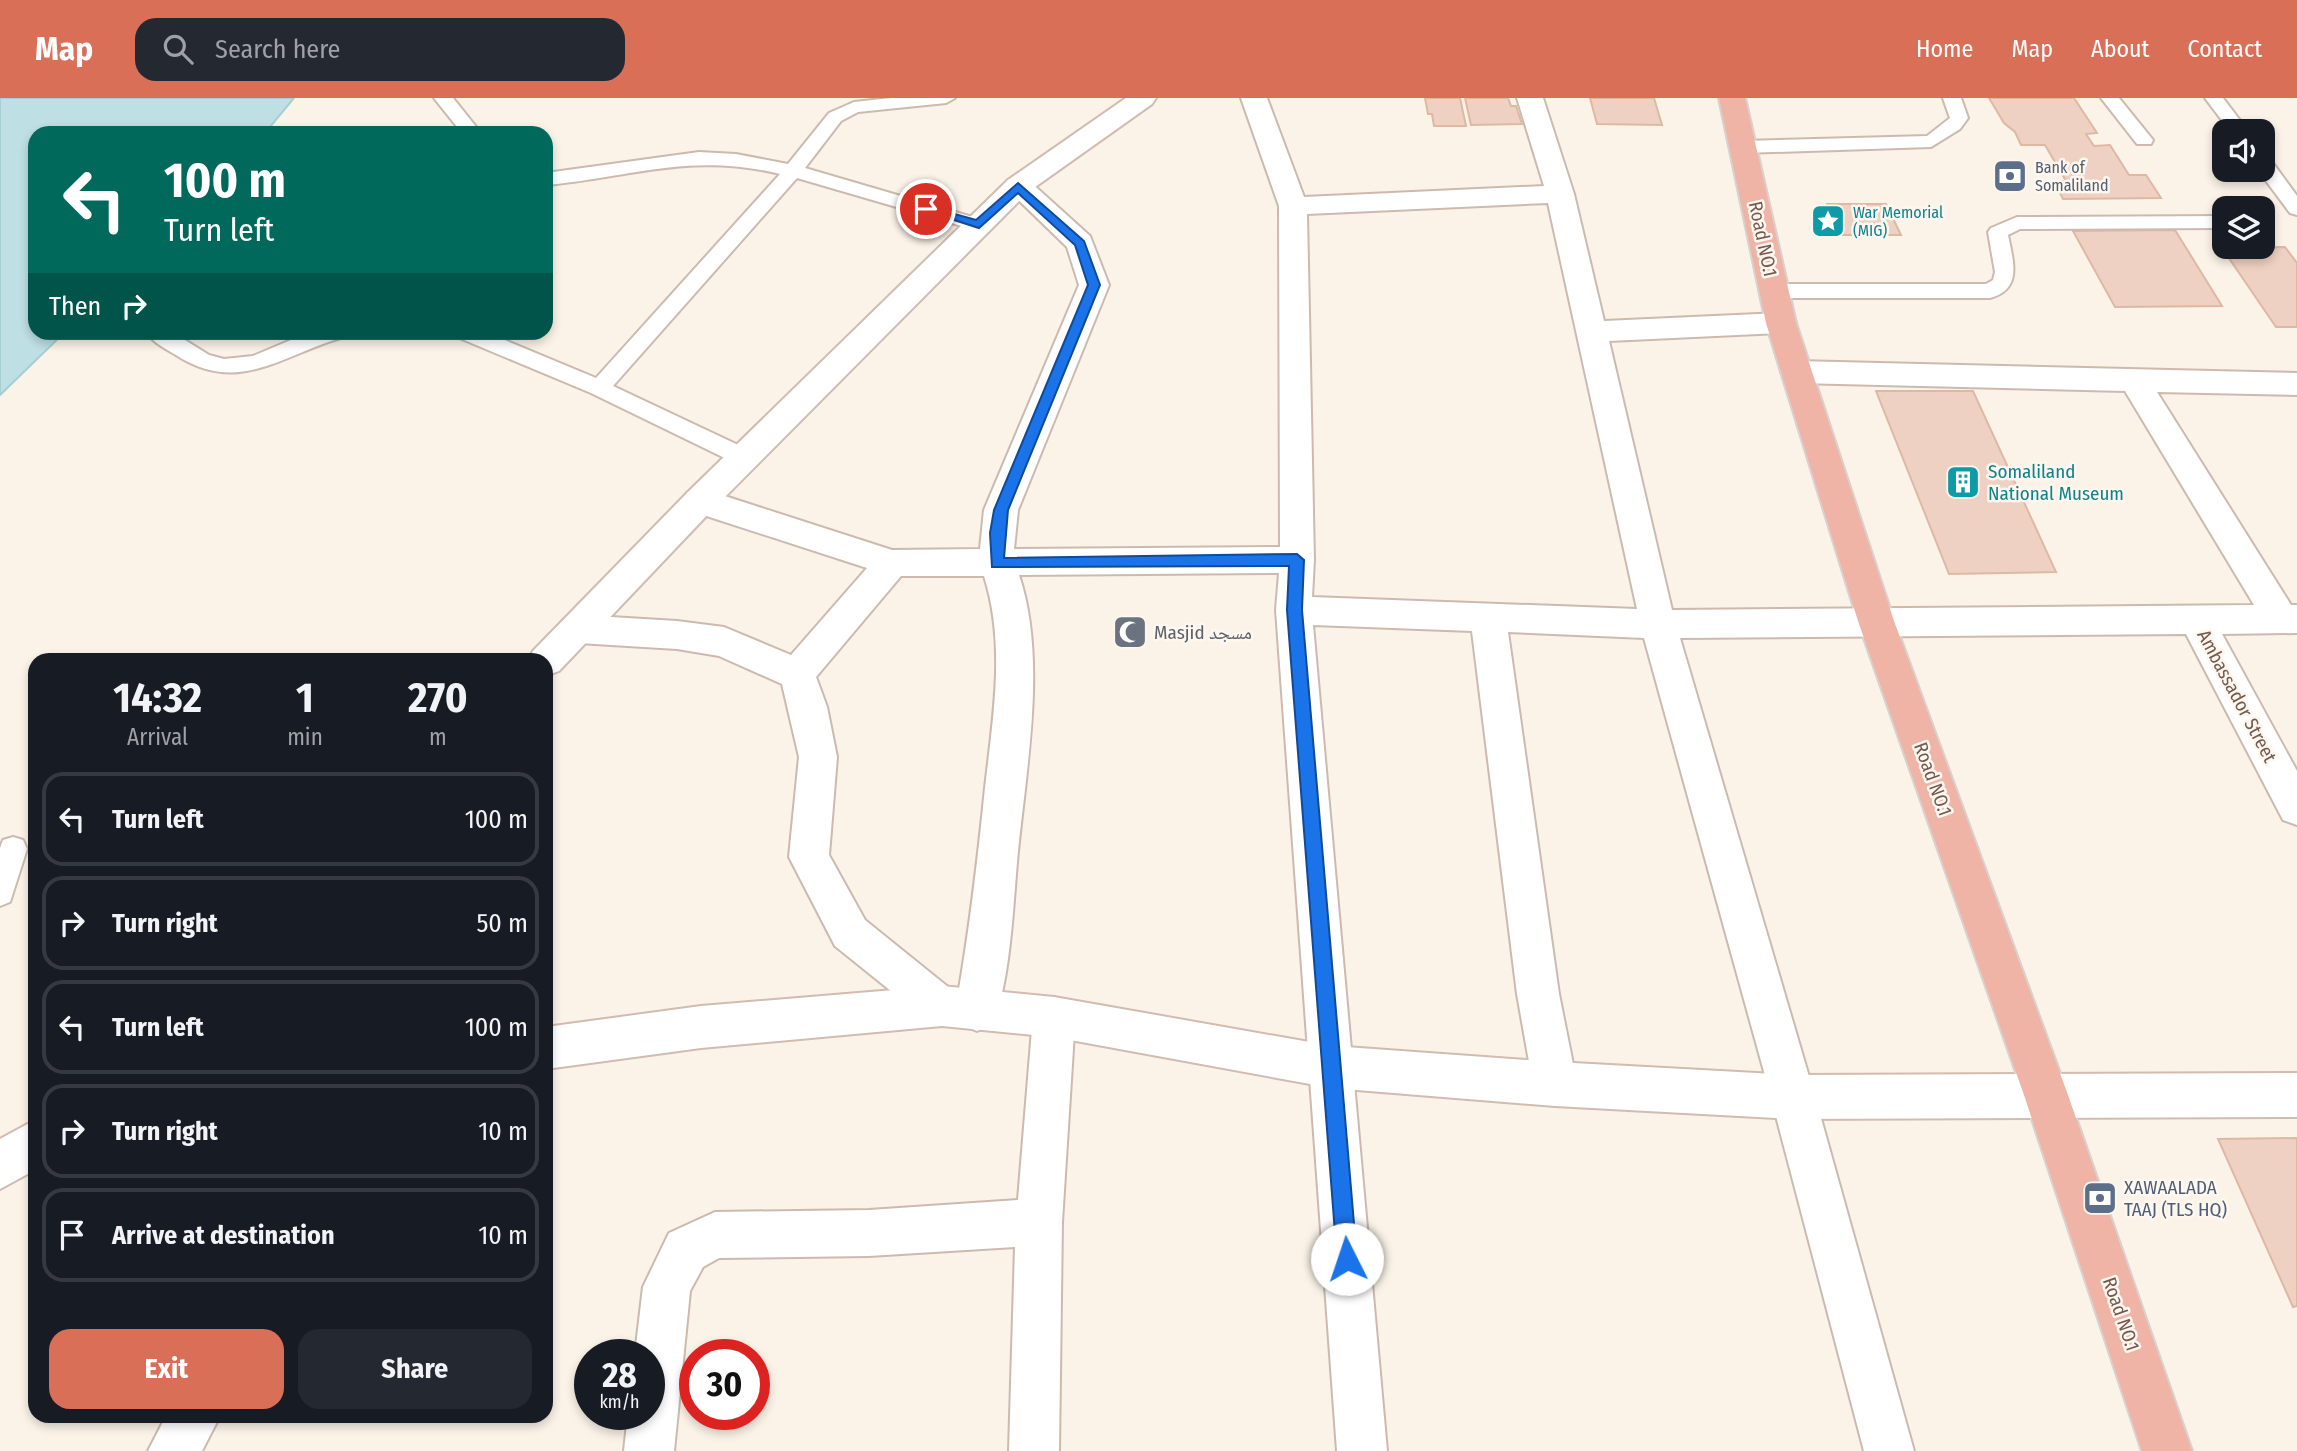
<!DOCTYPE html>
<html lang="en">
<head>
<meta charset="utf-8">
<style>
	body { margin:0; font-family:"Fira Sans Condensed","Noto Naskh Arabic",sans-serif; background:#242831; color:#f1f3f6; height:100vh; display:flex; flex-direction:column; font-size:26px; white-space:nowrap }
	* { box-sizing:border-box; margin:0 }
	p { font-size:23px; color:#9ea1a6 }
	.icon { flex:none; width:38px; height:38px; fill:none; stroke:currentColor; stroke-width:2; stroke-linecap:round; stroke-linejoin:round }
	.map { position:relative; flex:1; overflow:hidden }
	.sheet { position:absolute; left:28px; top:555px; width:525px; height:770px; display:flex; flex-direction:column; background:#171b24; border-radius:21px; box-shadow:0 4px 10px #0003 }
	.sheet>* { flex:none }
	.guide { position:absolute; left:28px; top:28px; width:525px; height:214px; border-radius:21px; box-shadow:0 4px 10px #0003; background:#00695c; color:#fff; overflow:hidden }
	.controls { position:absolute; left:2212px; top:21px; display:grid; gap:14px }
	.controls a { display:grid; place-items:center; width:63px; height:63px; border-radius:14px; background:#171b24; box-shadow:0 4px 10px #0003; font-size:35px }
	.speed { position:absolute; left:574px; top:1241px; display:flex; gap:14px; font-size:35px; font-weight:700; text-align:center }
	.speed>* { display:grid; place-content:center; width:91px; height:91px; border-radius:50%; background:#171b24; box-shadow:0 4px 10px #0003; line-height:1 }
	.speed small { font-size:18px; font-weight:400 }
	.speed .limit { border:10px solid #d22; background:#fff; color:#111 }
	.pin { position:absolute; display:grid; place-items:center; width:60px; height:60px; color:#fff; margin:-30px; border:4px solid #fff; border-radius:50%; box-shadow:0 2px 7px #0007 }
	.me { position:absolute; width:77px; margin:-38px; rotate:356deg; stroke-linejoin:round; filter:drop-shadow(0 0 5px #0008) }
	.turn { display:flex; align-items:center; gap:24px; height:147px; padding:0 21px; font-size:32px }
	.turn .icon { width:91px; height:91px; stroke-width:2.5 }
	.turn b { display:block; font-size:49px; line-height:60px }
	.then { display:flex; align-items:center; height:66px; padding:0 21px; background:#0003; gap:14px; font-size:26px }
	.eta { display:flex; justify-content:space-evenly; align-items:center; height:119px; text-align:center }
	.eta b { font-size:42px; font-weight:700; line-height:49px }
	.button { display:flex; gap:14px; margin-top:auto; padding:14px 21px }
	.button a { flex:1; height:80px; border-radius:21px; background:#da6f58; color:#fff; font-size:28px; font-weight:700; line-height:80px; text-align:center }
	.button a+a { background:#242831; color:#f1f3f6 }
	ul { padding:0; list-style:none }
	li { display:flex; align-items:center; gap:21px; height:94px; margin:0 14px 10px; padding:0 7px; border:4px solid #363941; border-radius:21px }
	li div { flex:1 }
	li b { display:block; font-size:26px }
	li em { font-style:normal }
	header { display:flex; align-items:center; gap:42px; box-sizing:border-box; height:98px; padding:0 35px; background:#da6f58; color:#fff }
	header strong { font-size:33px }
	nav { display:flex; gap:38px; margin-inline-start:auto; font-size:24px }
	.search { width:490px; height:63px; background:#242831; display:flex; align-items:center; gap:18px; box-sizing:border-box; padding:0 24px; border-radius:21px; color:#9ea1a6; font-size:26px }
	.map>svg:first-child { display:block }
	.water { fill:#bedfe3; stroke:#a5cfd4; stroke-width:2 }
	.building { fill:#eed1c2; stroke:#dfb8a4; stroke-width:2 }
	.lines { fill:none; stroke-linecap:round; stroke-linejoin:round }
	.lane-casing { stroke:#ccbaaf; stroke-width:4 }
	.street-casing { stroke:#ccbaaf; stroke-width:4 }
	.secondary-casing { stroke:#d0bcb0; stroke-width:4 }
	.highway-casing { stroke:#d8d1cd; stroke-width:4 }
	.lane { fill:#fff; fill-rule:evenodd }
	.street { fill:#fff; fill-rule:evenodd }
	.secondary { fill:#fff; fill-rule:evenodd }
	.highway { fill:#efb4a5; fill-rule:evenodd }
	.route { fill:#1a73e8; stroke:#114b97; stroke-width:2 }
	.labels { text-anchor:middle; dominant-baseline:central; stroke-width:5; stroke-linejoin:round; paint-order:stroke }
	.far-service-label { font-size:16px; fill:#4e5e75; stroke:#fef7ef; text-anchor:start }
	.far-culture-label { font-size:16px; fill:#0d838f; stroke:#fef7ef; text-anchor:start }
	.street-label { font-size:19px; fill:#73594e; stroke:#fef7ef }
	.culture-label { font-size:19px; fill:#0d838f; stroke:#fef7ef; text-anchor:start }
	.worship-label { font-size:19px; fill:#5b616d; stroke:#fef7ef; text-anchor:start }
	.service-label { font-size:19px; fill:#4e5e75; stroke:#fef7ef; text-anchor:start }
</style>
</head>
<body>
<header>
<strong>Map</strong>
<div class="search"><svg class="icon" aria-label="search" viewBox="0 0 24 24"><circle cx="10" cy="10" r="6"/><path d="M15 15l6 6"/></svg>Search here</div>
<nav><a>Home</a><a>Map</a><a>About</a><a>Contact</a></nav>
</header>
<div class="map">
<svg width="2297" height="1353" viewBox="0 0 2297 1353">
	<rect width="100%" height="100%" fill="#fbf3e8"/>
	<path class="water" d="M0,0h294l-29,35h-230v199l29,1 -64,62z"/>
	<g class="building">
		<path d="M1425,0h35l6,28h-32l-2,-12h-4z"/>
		<path d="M1465,0h43l3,8h5l6,18 -51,1z"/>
		<path d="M1590,0h64l8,27 -65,-1z"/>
		<path d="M1989,0h85l23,35 -11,1 8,12 16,-1 19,30h17l15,23 -98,1 -9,-18h12l-21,-36h-24l-6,-13 -11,-9z"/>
		<path d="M1827,106h59l15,31h-60z"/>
		<path d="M2175,132l47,76 -107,1 -42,-76z"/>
		<path d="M2285,149l12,16v64h-21l-54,-79z"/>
		<path d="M1876,293h97l83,181 -107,2z"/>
		<path d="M2297,1040v168l-4,1 -75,-168z"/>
	</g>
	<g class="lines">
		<g class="lane-casing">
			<g id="lane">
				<path d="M434,0h19l28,35h-19z"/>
				<path d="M891,0h64l-9,5 -88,9 -17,9 -36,47 181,53 3,4 -3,4h-14l-175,-51 -184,208 140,66 3,6 -3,6 -8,2 -8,-2 -146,-71 -134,-56 -3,-5h31l111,46 184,-204c-89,-22 -148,3 -234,11v-12l153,-21 37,2 52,10 41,-51 25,-11z"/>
				<path d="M1943,0h18l7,20 -8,11 -29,18 -188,6 -9,-6 9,-6 184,-5 23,-18z"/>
				<path d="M2101,0h18l34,42 -2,4h-14z"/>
				<path d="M2205,0h18l25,33h-18z"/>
				<path d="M2263,59l7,2 27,37v19l-7,-2 -32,-43h5z"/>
				<path d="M2224,118v12l-204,1 -12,6c5,26 15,54 -18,63h-216l-7,-2 -3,-5 3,-5 7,-2h212l7,-4 2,-8 -7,-40 3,-4 26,-11z"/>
				<path d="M146,234h26l37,23 15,4 29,-3 57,-24h37l-3,5c-61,17 -105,59 -168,18 -10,-6 -24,-13 -30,-23z"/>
				<path d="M13,739l10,3 4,9 -17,53 -10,4v-58l3,-8z"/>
			</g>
		</g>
		<g class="street-casing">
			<g id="street">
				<path d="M1241,0h26l37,99 240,-11 -27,-88h26l31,96 30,127 177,-8 11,3 4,7 -4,7 -11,3 -172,8 63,269 582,-5 -129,-214 -328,-8 -11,-3 -5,-8 5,-8 11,-3 500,12v22l-140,-3 134,213h6v28l-75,1 75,137v54l-14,-5 -97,-186 -506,4 135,459 99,354h-50l-93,-354 -127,-459 -136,-6 51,362 18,90 -6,15 -16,7 -16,-7 -6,-15 -16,-90 -45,-363 -159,-6 74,826h-50l-61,-841 3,-37 -260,2c29,86 6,198 -2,287 -4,46 -7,122 -25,163l-15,6 -15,-6 -4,-8 -16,9 -15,-6 -92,-74 -46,-89 10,-100 -17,-73 -63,-28 -42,-7 -99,-6 -13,-4 -5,-10 5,-10 13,-4 99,6 47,6 67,28 76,-87 -179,-58 -5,-9 5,-9 12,-4 192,62 88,-1 4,-39 95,-225 -12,-38 -63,-61 4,-6 10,-3 10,3 62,56 19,49 -91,225 -4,39 266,-2 -1,-341zM1548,105l89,406 -325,-12 2,-37 -7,-346zM901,478h83c22,69 9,141 1,212 -7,69 -15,138 -27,207l-93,-75 -36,-65 8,-98 -10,-50 -11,-30z"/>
				<path d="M1054,899l15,6 6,14 -13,205 -3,229h-50l6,-204 -146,9 -150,2 -16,9 -13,24 -16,160h-50l4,-37h21v-60h-14l8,-67 26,-54 46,-21 154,-2 149,-10 15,-183 6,-14z"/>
				<path d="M166,1318h54l-18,35h-54z"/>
			</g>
		</g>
		<g class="secondary-casing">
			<g id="secondary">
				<path d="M1126,0h30l-4,6 -124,88 -316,318 -153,161 -13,5v-16h-18l5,-9 155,-159 320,-312z"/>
				<path d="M942,888l112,11 278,49 223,16 238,13 504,-2v44l-504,2 -238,-13 -223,-18 -278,-51 -112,-11 -241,22 -155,21v-42l155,-21z"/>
				<path d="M35,1022v50l-35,19v-50z"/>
			</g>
		</g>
		<g class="highway-casing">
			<path id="highway" d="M1719,0h26l51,225 98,298 174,474 124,356h-50l-118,-356 -166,-474 -92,-298z"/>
		</g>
		<use href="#lane" class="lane"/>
		<use href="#street" class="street"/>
		<use href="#secondary" class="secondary"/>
		<use href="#highway" class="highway"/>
	</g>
	<path class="route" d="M1018,85l66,58 16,44 -92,225 -4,48 293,-4 7,6 -2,50 55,649 -3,7 -7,3 -7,-3 -3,-7 -50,-649 2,-44 -297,1 -2,-34 4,-23 94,-225 -13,-40 -57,-52 -39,35 -59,-19 6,-3 50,14z"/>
	<defs>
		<g id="bank-square" transform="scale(1.75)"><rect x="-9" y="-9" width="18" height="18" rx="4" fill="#5c6f8a" stroke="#fef7ef"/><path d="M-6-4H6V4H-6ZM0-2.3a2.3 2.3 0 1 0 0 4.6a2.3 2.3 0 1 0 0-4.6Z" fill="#fff"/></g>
		<g id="sight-square" transform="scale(1.75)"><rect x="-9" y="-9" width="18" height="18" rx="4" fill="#0f9aa8" stroke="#fef7ef"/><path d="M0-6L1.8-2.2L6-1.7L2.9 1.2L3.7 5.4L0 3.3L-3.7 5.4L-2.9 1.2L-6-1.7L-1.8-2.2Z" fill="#fff"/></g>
		<g id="building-square" transform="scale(1.75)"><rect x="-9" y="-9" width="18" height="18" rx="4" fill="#0f9aa8" stroke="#fef7ef"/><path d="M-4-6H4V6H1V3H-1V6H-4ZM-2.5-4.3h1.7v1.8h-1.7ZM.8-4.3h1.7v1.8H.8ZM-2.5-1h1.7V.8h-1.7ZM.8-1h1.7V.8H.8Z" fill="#fff"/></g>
		<g id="mosque-square" transform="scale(1.75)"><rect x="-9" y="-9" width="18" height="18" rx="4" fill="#6b7280" stroke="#fef7ef"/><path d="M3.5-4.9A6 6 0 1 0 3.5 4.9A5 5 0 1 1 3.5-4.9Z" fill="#fff"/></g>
	</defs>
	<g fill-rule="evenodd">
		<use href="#bank-square" x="2010" y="78"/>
		<use href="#sight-square" x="1828" y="123"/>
		<use href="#building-square" x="1963" y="384"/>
		<use href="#mosque-square" x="1130" y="534"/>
		<use href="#bank-square" x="2100" y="1100"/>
	</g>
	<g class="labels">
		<g class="far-service-label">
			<text x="2035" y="69">Bank of<tspan x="2035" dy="18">Somaliland</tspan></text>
		</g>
		<g class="far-culture-label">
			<text x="1853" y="114">War Memorial<tspan x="1853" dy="18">(MIG)</tspan></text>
		</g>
		<g class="street-label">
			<text transform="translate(1763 141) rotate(78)">Road NO.1</text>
			<text transform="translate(2237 598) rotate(62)">Ambassador Street</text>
			<text transform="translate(1933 681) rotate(70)">Road NO.1</text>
			<text transform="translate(2121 1216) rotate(71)">Road NO.1</text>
		</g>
		<g class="culture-label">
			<text x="1988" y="373">Somaliland<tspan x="1988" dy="22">National Museum</tspan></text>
		</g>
		<g class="worship-label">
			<text x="1154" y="534">Masjid مسجد</text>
		</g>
		<g class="service-label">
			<text x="2124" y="1089">XAWAALADA<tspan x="2124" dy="22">TAAJ (TLS HQ)</tspan></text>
		</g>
	</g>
</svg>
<div class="controls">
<a><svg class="icon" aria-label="sound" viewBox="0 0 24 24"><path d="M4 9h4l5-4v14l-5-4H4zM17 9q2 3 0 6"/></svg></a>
<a><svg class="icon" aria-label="layers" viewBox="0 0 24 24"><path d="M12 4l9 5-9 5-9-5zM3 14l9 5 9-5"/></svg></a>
</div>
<div class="speed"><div>28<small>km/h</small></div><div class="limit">30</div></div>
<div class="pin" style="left:926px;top:111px;background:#d93025"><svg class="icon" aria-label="arrive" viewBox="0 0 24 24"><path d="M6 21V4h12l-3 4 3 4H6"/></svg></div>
<svg class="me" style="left:1347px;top:1161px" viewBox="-20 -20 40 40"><circle r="19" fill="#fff"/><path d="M0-13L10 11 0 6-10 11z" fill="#1a73e8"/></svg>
<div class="guide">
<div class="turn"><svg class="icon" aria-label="left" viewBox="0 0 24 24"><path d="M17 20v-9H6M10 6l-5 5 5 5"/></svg><div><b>100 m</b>Turn left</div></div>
<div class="then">Then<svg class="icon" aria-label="right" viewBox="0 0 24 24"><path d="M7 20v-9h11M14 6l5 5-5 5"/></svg></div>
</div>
<section class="sheet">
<div class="eta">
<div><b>14:32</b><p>Arrival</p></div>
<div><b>1</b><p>min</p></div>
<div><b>270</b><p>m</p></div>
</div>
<ul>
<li><svg class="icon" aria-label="left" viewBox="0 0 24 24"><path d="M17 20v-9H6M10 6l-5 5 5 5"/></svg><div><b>Turn left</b></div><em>100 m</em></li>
<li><svg class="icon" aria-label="right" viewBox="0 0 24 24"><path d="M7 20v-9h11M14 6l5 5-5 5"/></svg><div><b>Turn right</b></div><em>50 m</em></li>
<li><svg class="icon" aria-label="left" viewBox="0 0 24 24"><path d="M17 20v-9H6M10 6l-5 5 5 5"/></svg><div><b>Turn left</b></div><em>100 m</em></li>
<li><svg class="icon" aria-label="right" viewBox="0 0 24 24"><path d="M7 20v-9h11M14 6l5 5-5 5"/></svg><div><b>Turn right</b></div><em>10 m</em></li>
<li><svg class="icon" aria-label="arrive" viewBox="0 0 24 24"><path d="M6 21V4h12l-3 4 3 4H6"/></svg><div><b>Arrive at destination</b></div><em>10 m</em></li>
</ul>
<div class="button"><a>Exit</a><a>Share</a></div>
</section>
</div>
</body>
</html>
